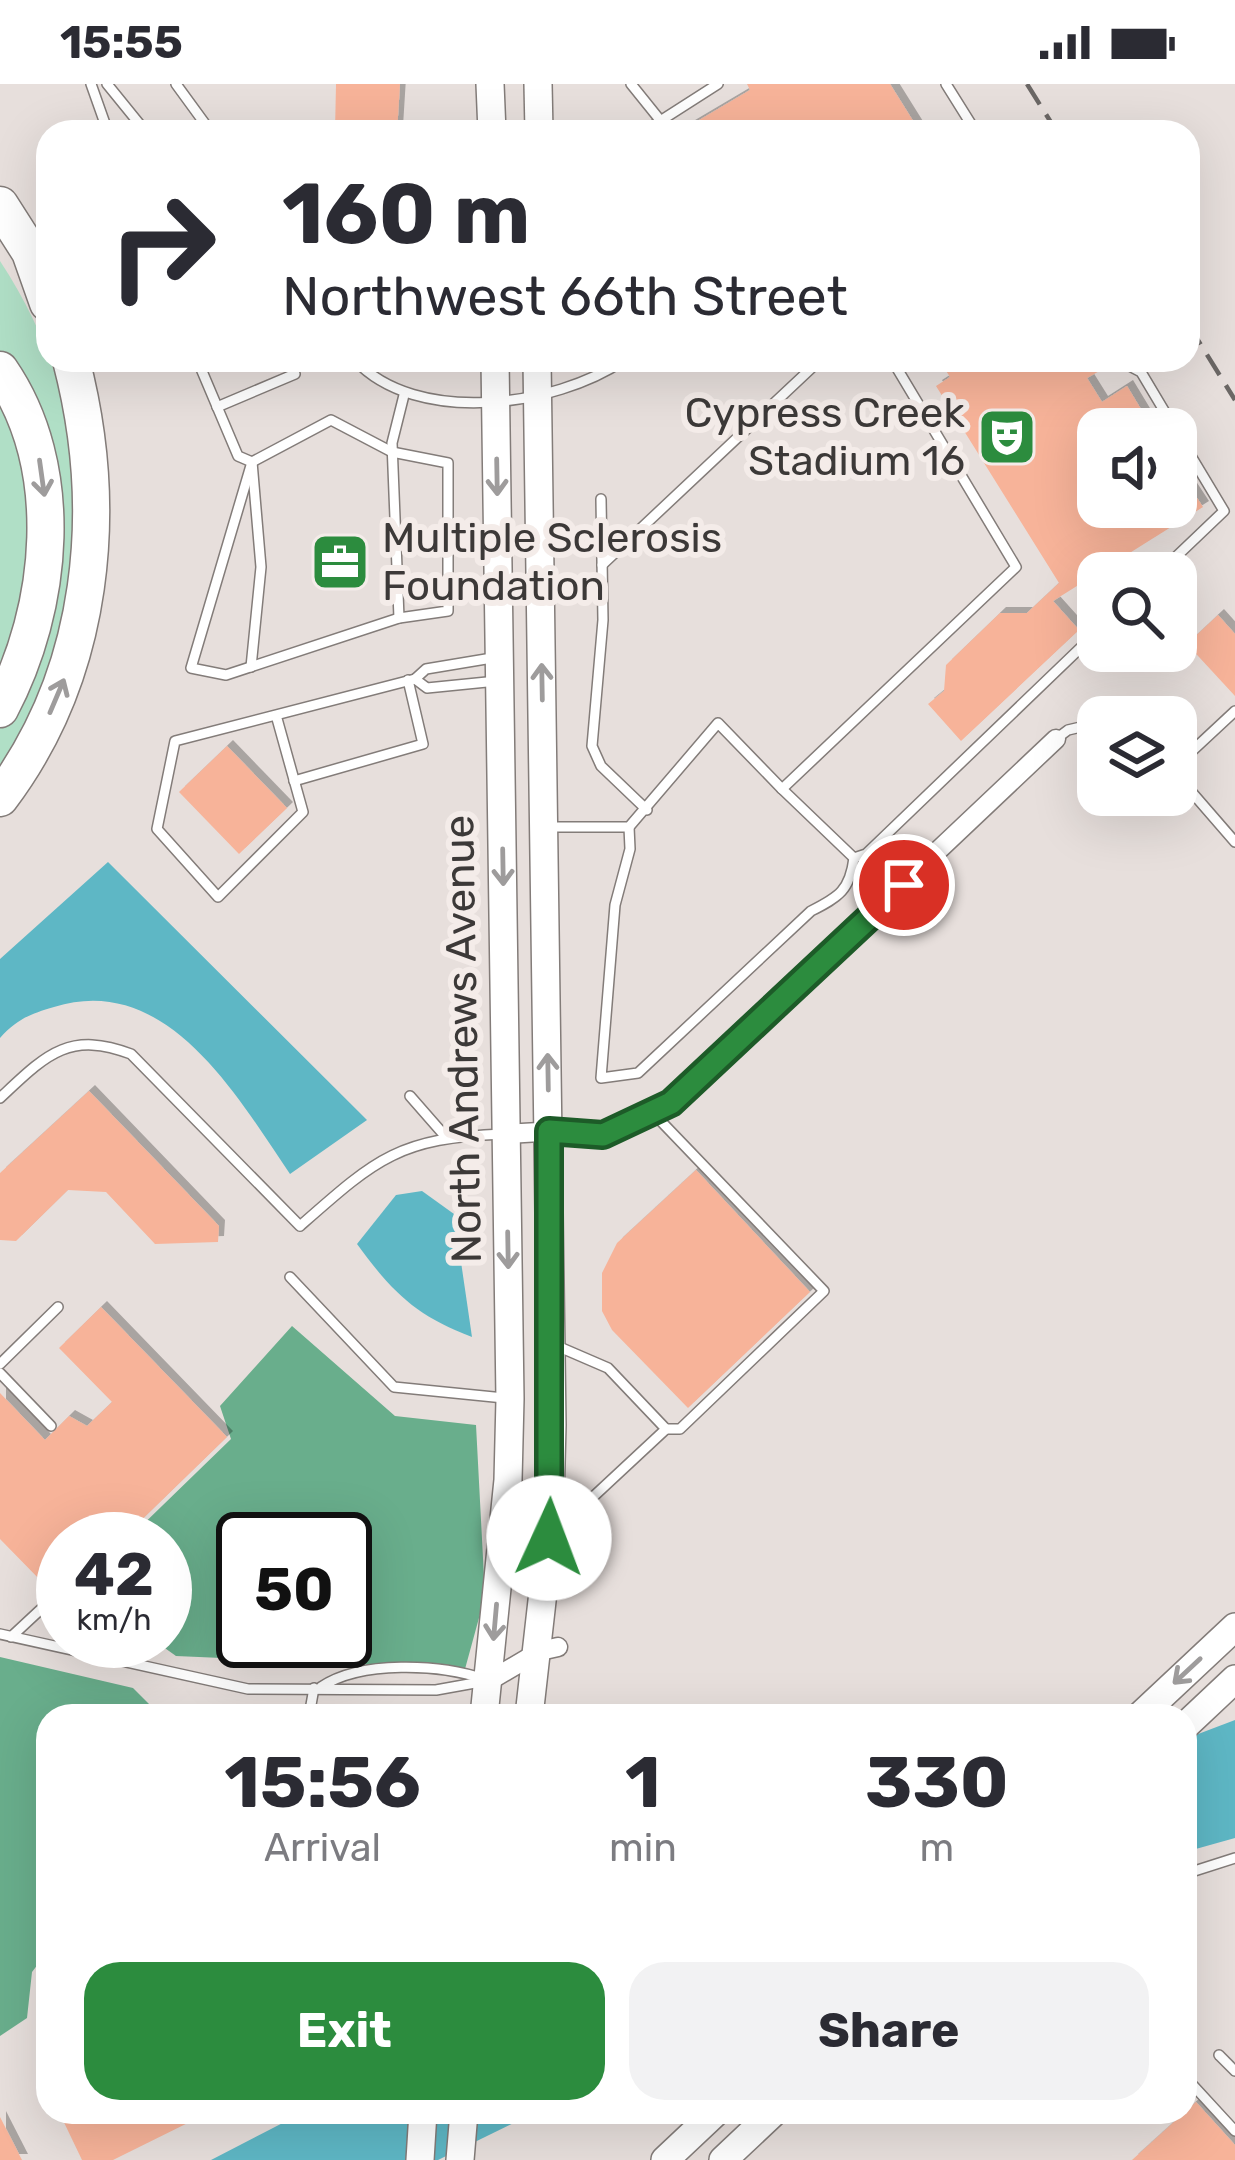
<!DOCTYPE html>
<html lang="en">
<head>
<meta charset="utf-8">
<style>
	body { margin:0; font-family:Rubik,sans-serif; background:#f2f2f3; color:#2b2b33; height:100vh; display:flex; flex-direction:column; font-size:45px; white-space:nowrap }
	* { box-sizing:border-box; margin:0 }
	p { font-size:39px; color:#7c7c81 }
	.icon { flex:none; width:66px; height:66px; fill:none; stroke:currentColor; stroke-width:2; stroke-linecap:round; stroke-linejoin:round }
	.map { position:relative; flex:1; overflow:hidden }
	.sheet { position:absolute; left:36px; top:1620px; width:1161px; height:420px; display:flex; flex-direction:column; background:#fff; border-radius:36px; box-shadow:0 12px 48px #0002 }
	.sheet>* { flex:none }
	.banner { position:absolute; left:36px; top:36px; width:1164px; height:252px; border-radius:36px; box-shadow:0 12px 48px #0002; background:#fff; color:#2b2b33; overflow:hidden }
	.buttons { position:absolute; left:1077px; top:324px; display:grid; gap:24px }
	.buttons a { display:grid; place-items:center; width:120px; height:120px; border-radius:24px; background:#fff; box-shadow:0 12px 48px #0002; font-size:60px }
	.speed { position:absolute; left:36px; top:1428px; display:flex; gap:24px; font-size:60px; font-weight:700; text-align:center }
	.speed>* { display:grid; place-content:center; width:156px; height:156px; border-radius:50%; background:#fff; box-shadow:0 12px 48px #0002; line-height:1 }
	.speed small { font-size:30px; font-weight:400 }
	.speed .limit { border:6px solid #111; border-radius:18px; background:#fff; color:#111 }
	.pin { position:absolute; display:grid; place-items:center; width:102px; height:102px; color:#fff; margin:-51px; border:6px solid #fff; border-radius:50%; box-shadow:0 3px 12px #0007 }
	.me { position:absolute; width:132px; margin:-66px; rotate:2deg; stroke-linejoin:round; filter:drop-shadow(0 0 9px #0008) }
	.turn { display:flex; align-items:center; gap:42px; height:252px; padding:0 48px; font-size:54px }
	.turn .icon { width:156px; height:156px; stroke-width:2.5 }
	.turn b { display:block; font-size:84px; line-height:102px }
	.eta { display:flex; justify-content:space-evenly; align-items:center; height:204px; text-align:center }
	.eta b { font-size:72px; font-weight:700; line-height:84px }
	.primary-button { display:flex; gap:24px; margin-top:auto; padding:24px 48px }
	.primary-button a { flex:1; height:138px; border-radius:36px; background:#2c8c3e; color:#fff; font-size:48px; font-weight:700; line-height:138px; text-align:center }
	.primary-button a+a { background:#f2f2f3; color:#2b2b33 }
	.status { display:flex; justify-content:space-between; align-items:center; height:84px; padding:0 60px; background:#fff; direction:ltr }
	.status svg { height:33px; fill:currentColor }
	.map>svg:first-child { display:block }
	.green { fill:#b0dfc6 }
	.forest { fill:#69ae8c; fill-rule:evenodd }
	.water { fill:#5eb7c5 }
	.building { fill:#f7b399; filter:url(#shadow) }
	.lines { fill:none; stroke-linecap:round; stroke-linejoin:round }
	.lane-casing { stroke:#837c79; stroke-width:12 }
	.street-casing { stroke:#837c79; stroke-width:21 }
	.secondary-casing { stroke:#837c79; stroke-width:30 }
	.highway-casing { stroke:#837c79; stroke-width:39 }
	.lane { stroke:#fff; stroke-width:9 }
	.street { stroke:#fff; stroke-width:18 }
	.secondary { stroke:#fff; stroke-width:27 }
	.highway { stroke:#fff; stroke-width:36 }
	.rail { stroke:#6b6765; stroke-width:4.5; stroke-dasharray:24 12; stroke-linecap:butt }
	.oneway { stroke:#9e9c9c }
	.route-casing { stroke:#1d5b28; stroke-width:30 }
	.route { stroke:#2c8c3e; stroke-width:21 }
	.labels { text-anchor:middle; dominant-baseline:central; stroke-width:12; stroke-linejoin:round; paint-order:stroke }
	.poi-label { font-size:42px; fill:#3c3938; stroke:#f4ece9; text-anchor:end }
	.street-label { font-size:42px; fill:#3c3938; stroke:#f4ece9 }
</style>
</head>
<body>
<div class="status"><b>15:55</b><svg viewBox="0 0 49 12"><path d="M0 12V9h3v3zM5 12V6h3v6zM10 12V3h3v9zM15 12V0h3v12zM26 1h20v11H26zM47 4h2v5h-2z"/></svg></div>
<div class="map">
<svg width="1235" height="2076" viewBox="0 0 1235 2076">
	<defs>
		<filter id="shadow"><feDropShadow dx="6" dy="-6" stdDeviation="0" flood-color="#0004"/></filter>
	</defs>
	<rect width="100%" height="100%" fill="#e7dfdc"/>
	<g class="green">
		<path d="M0,177c81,122 97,263 54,407 -11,37 -37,73 -54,107v-48l50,-150 -50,-222z"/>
		<path d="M0,302l14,24 20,140 -34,134z"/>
	</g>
	<g class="forest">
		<path d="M292,1242l103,90 81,9 9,171 -20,73 -289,-13 -21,-15h10v-102h-37l103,-100 -11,-33zM243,1455h102v102h-102z"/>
		<path d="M0,1573l133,31 28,28h-113v235l-16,21 -5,46 -27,18z"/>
	</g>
	<g class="water">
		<path d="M108,778l259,258 -77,54c-53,-78 -124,-203 -236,-167 -24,7 -37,12 -54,31v-79z"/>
		<path d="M422,1107l32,23 18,123c-56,-21 -80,-45 -115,-93l39,-49z"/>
		<path d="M1235,1636v118l-50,14v-113z"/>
		<path d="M304,2028h232l-98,48h-227z"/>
	</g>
	<g class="building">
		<path d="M336,0h64l-3,48h-62z"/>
		<path d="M747,0h143l30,48h-241l71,-42z"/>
		<path d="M939,276h158l6,9 -16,9 15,24 25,-16 26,43h-55v78h78v-41l27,41 -150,94 26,29 -118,111 -33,-37 16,-13 2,-26 54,-52h27l32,-30 -123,-197 14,-9z"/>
		<path d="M1218,531l17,19v62l-48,-52z"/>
		<path d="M227,662l60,62 -48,46 -60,-62z"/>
		<path d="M89,1007l130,135 -1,16 -63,2 -49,-52 -38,-2 -52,51 -16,-1v-67z"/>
		<path d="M696,1086l114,122 -122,116 -76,-78 -10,-19v-38l15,-30z"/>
		<path d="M101,1223l126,130 -105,102h-59v25l-20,19 -43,-44v-146l45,47 24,-24 18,10 25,-24 -53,-54z"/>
		<path d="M1196,2018l39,43v15h-103z"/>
		<path d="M59,2028h151l-97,48h-31z"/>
		<path d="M0,2033l22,43h-22z"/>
	</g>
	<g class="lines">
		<g class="lane-casing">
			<g id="lane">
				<path d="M91,0l17,48"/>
				<path d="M107,0l39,48"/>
				<path d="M176,0l35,48"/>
				<path d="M631,0l29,36"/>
				<path d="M946,0l30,48"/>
				<path d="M643,48l75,-48"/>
				<path d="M208,276l-9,4 39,92 14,6 9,105 -10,100"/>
				<path d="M355,276c61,66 200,47 269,0"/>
				<path d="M1118,276l23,12 34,57"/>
				<path d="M217,323l78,-33 -10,-14"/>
				<path d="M331,336l61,32 56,11v148l-49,7 -173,57 -35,-7 61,-206z"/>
				<path d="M601,415l2,121 -11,126 9,20 46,44"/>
				<path d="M602,481l218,-205"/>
				<path d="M1159,489l65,-62 -48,-80"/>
				<path d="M399,534l-7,-175 12,-48"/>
				<path d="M415,595l12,9 70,-7"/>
				<path d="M276,631l27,97 -85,85 -61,-68 18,-88 240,-62 11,-10 72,-12"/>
				<path d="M1056,655l12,-9 30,-7"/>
				<path d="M1176,682l59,-55"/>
				<path d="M1176,690l59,68"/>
				<path d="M294,697l129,-37 -15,-64"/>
				<path d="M782,705l72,69 12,-4 232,-223"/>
				<path d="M546,743h83l89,-104 64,66 234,-222 -124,-207"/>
				<path d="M629,743l1,22 -15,56 -14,173 37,-5 173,-162c28,-14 39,-21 43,-53"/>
				<path d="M410,1012l35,40"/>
				<path d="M0,1014c45,-42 68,-68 131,-44l169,172c76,-67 98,-88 203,-92"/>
				<path d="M654,1030l170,177 -144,138h-14"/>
				<path d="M290,1193l104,110 110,11"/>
				<path d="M0,1280l58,-57"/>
				<path d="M0,1289l51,53"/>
				<path d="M555,1422l39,-10 72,-67 -58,-61 -51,-22"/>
				<path d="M0,1550l248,55 188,1 50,-9"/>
				<path d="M11,1553l43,-40"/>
				<path d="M113,1557l25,22"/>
				<path d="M321,1603c40,-27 119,-23 163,-8"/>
				<path d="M309,1632l5,-28"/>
				<path d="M1185,1790l50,-16"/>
				<path d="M1219,1971l16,16"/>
				<path d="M1190,1998l45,49"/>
			</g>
		</g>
		<g class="street-casing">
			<g id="street">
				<path d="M506,1050l68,-4 29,5 68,-32 385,-364"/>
				<path d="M489,1597l51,-30 18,-4"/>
			</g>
		</g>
		<g class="secondary-casing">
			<g id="secondary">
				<path d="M490,0l2,48"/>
				<path d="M538,0l1,48"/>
				<path d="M484,1632l24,-236 2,-81 -15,-1039"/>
				<path d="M529,1632l20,-177 3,-114 -15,-1065"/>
				<path d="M1140,1632l95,-89"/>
				<path d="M1185,1642l50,-47"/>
				<path d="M420,2076l3,-48"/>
				<path d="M460,2076l4,-48"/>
				<path d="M665,2076l51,-48"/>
				<path d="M723,2076l51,-48"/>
			</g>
		</g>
		<g class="highway-casing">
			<g id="highway">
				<path d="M0,121l30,47 18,51"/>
				<path d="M0,286c67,97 54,237 0,339"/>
				<path d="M0,714c95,-126 110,-289 71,-438"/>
			</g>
		</g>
		<use href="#lane" class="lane"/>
		<use href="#street" class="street"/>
		<use href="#secondary" class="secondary"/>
		<use href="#highway" class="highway"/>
		<g class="rail">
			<path d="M1027,0l30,48"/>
			<path d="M1188,240l47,76"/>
		</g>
	</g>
	<defs><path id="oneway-shaft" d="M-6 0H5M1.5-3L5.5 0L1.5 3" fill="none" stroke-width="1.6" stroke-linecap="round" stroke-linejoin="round" transform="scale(3)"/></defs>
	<g class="oneway">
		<use href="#oneway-shaft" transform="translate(497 393) rotate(89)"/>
		<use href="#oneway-shaft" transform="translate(42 394) rotate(82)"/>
		<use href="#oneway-shaft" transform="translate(542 598) rotate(-91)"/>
		<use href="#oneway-shaft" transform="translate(57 612) rotate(-67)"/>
		<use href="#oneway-shaft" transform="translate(503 783) rotate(89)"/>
		<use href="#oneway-shaft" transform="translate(548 988) rotate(-91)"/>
		<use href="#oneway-shaft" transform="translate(508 1166) rotate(89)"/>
		<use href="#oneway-shaft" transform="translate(495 1538) rotate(95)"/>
		<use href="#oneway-shaft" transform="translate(1187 1587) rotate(137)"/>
	</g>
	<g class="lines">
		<g class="route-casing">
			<path id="route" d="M549,1454v-407l54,4 68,-32 233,-218"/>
		</g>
		<use href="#route" class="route"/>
	</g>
	<defs>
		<g id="theatre-square" transform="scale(3)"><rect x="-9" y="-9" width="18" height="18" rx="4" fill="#2c8c3e" stroke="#f4ece9"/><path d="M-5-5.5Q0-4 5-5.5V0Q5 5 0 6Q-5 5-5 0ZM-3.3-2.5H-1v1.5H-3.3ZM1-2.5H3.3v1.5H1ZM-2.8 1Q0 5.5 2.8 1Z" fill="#fff"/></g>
		<g id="office-square" transform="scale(3)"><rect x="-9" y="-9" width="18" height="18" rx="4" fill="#2c8c3e" stroke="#f4ece9"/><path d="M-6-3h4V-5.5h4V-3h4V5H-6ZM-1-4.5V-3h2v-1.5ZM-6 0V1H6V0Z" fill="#fff"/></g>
	</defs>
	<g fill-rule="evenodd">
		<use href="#theatre-square" x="1007" y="353"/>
		<use href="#office-square" x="340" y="478"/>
	</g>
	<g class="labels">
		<g class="poi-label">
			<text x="965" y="329">Cypress Creek<tspan x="965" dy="48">Stadium 16</tspan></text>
			<text x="382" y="454" text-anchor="start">Multiple Sclerosis<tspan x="382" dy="48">Foundation</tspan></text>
		</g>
		<g class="street-label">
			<text transform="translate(463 955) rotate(-91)">North Andrews Avenue</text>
		</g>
	</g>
</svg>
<div class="buttons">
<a><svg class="icon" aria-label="sound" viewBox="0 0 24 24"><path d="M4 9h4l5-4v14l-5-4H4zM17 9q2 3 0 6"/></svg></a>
<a><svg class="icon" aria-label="search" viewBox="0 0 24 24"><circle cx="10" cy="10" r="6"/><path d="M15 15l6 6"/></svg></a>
<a><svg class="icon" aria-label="layers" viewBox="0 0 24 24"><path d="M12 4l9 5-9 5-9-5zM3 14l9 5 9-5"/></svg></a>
</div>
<div class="speed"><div>42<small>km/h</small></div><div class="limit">50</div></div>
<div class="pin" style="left:904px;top:801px;background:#d93025"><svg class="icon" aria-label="arrive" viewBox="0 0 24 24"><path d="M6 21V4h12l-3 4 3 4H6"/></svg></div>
<svg class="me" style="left:549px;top:1454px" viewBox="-20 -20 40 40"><circle r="19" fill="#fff"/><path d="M0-13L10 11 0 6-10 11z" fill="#2c8c3e"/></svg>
<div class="banner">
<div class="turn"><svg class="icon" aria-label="right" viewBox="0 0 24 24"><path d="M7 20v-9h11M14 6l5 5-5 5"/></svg><div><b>160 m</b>Northwest 66th Street</div></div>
</div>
<section class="sheet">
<div class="eta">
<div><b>15:56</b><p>Arrival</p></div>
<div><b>1</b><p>min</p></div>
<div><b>330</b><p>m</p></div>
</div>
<div class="primary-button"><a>Exit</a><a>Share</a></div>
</section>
</div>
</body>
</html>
